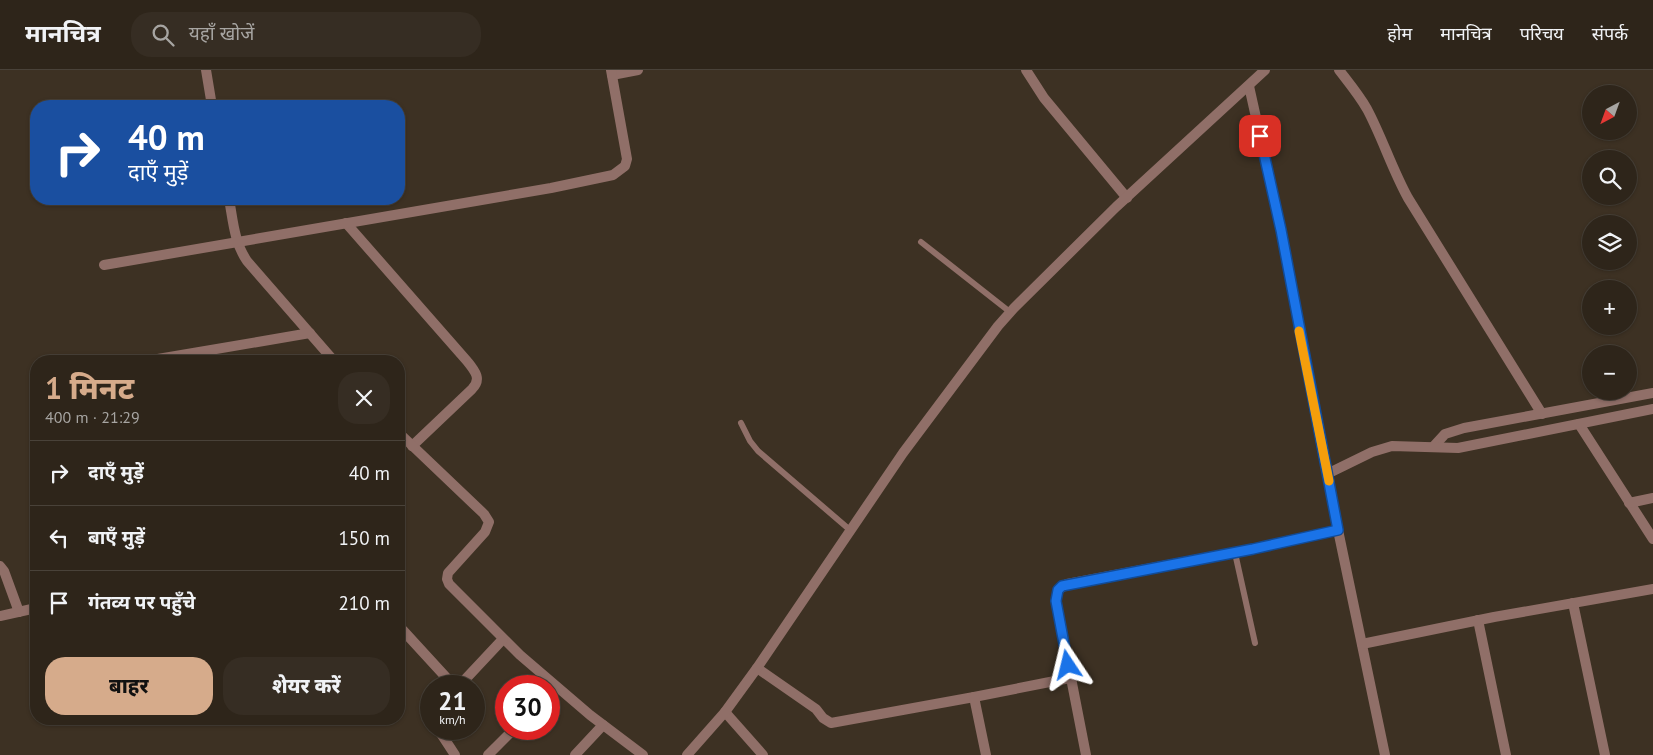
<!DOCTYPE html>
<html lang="hi">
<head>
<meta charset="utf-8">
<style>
	body { margin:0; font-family:"PT Sans","Noto Sans Devanagari",sans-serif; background:#362d23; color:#f1f3f6; height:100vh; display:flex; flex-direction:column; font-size:19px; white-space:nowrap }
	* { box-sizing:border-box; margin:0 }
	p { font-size:16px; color:#a7a5a2 }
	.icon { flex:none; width:28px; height:28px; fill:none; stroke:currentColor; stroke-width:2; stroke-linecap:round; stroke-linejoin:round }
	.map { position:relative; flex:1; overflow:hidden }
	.side { position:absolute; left:30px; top:285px; width:375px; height:370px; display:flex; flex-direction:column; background:#2e251a; border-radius:20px; box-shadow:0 1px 4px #0004,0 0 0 1px #494239 }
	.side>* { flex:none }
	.hud { position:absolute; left:30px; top:30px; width:375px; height:105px; border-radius:20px; box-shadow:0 1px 4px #0004,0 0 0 1px #494239; background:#1a4fa0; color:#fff; overflow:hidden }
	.needle { width:32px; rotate:221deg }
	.fabs { position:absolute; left:1582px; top:15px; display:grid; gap:10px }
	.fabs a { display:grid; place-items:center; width:55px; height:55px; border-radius:50%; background:#2e251a; box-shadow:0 1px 4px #0004,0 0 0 1px #494239; font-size:25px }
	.speed { position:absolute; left:420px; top:605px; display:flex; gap:10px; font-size:25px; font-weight:700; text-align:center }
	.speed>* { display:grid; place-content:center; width:65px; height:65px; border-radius:50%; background:#2e251a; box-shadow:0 1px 4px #0004,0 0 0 1px #494239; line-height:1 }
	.speed small { font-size:12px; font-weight:400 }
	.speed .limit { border:8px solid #d22; background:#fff; color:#111 }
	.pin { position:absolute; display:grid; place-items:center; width:42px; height:42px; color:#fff; margin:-21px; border-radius:10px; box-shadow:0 2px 8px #0006 }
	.me { position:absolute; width:55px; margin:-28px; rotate:350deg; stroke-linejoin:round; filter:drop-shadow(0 0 4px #0008) }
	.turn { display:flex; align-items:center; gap:18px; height:105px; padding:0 15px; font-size:22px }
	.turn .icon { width:65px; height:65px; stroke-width:2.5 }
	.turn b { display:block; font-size:35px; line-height:42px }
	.round { display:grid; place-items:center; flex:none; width:52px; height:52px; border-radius:20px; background:#362d23 }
	.head { display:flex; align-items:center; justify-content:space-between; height:85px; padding:0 15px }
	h1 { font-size:30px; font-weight:800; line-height:38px; color:#d6ab8b }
	.action { display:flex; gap:10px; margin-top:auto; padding:10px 15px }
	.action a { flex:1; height:58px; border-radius:20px; background:#d6ab8b; color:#111; font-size:20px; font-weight:800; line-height:58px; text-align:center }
	.action a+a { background:#362d23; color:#f1f3f6 }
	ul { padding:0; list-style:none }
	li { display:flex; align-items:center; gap:15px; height:65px; padding:0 15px; border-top:1px solid #494239 }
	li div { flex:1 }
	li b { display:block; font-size:19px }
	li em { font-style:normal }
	header { display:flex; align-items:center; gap:30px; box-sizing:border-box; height:70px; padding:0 25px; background:#2e251a; border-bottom:1px solid #494239 }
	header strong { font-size:24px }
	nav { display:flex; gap:28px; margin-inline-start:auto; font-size:18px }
	.search { width:350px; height:45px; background:#362d23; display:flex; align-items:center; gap:12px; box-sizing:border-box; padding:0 18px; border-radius:20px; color:#a7a5a2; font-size:19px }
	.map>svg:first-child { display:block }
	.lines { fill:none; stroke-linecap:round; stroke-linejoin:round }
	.service { stroke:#906f68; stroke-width:6 }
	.minor { stroke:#906f68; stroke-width:10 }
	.route-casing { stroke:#114b97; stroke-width:12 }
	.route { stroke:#1a73e8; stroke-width:9 }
	.slow { stroke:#f59e0b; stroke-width:9 }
</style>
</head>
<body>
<header>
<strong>मानचित्र</strong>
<div class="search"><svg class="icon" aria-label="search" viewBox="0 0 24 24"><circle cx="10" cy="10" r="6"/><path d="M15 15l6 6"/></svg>यहाँ खोजें</div>
<nav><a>होम</a><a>मानचित्र</a><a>परिचय</a><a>संपर्क</a></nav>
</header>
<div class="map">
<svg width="1653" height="685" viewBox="0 0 1653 685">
	<rect width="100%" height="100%" fill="#3d3123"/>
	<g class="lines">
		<g class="service">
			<path d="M921,172l89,70"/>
			<path d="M741,353l9,18 8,10 92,79"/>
			<path d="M1235,483l20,90"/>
		</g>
		<g class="minor">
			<path d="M206,0l6,36"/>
			<path d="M1026,0l18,28 83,100"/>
			<path d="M1339,0c10,13 20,25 28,39 15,28 25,60 41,89l134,216"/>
			<path d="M612,5l26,-5"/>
			<path d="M1249,16l32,144 57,300 47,225"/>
			<path d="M229,129c4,21 5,43 18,62l87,100"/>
			<path d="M346,153l121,138c8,10 15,18 5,28l-60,57"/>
			<path d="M104,195l447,-77 62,-13 12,-9 2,-7 -16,-89"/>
			<path d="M146,291l164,-28"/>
			<path d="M1579,354l74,115"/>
			<path d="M399,363l85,81 5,8 -4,10 -37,41 -1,6 2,5 71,71 70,60 53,40"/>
			<path d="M1434,376l11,-12 19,-6 189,-35"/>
			<path d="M1327,404l45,-22 20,-6 66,2 195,-39"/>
			<path d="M1629,433l24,-5"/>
			<path d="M0,496l4,5 15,41"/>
			<path d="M1573,533l32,152"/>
			<path d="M0,546l36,-8"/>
			<path d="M1478,550l28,135"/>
			<path d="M399,556l55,60"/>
			<path d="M1362,574l132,-27 159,-28"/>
			<path d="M757,598l59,41 7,9 8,5 143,-26 96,-19"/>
			<path d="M459,616l44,-47"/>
			<path d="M974,627l12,58"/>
			<path d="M725,642l38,43"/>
			<path d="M438,659l17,26"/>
			<path d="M488,685l26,-26"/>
			<path d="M575,685l28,-30"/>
			<path d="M687,685l38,-43 32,-44 146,-215 95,-127 16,-18 102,-101 149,-137"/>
			<path d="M1086,685l-30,-154 2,-11 9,-6 186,-35 85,-19"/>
		</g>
	</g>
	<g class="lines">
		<g class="route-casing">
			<path id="route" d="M1068,595l-12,-64 2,-11 4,-4 191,-37 85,-19 -57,-300 -21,-94"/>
		</g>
		<use href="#route" class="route"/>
		<path class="slow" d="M1299,261l30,150"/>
	</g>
</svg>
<div class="fabs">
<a><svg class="needle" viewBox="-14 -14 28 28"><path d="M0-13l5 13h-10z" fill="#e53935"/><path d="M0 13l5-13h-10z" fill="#a7a5a2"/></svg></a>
<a><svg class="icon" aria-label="search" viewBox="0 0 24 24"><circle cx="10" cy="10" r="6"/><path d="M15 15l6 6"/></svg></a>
<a><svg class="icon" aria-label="layers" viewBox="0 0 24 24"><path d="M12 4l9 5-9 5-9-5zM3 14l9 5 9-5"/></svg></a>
<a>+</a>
<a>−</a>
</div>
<div class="speed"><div>21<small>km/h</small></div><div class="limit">30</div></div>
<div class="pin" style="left:1260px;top:66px;background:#d93025"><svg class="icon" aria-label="arrive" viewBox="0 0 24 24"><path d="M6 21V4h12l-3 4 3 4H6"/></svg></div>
<svg class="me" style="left:1068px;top:595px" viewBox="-20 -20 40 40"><path d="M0-17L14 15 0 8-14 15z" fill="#1a73e8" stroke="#fff" stroke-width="4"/></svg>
<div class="hud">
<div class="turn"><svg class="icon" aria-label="right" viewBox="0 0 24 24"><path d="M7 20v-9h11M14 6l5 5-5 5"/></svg><div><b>40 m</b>दाएँ मुड़ें</div></div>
</div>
<section class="side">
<div class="head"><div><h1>1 मिनट</h1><p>400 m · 21:29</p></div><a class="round"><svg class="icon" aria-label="close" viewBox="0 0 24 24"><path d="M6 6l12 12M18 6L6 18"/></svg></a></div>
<ul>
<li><svg class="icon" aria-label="right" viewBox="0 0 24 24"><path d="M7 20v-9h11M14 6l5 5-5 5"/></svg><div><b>दाएँ मुड़ें</b></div><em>40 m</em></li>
<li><svg class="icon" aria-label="left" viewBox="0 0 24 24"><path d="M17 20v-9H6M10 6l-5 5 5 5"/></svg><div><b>बाएँ मुड़ें</b></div><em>150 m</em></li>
<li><svg class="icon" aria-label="arrive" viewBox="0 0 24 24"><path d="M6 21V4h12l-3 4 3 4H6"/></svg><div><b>गंतव्य पर पहुँचे</b></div><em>210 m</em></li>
</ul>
<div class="action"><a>बाहर</a><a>शेयर करें</a></div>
</section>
</div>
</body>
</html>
